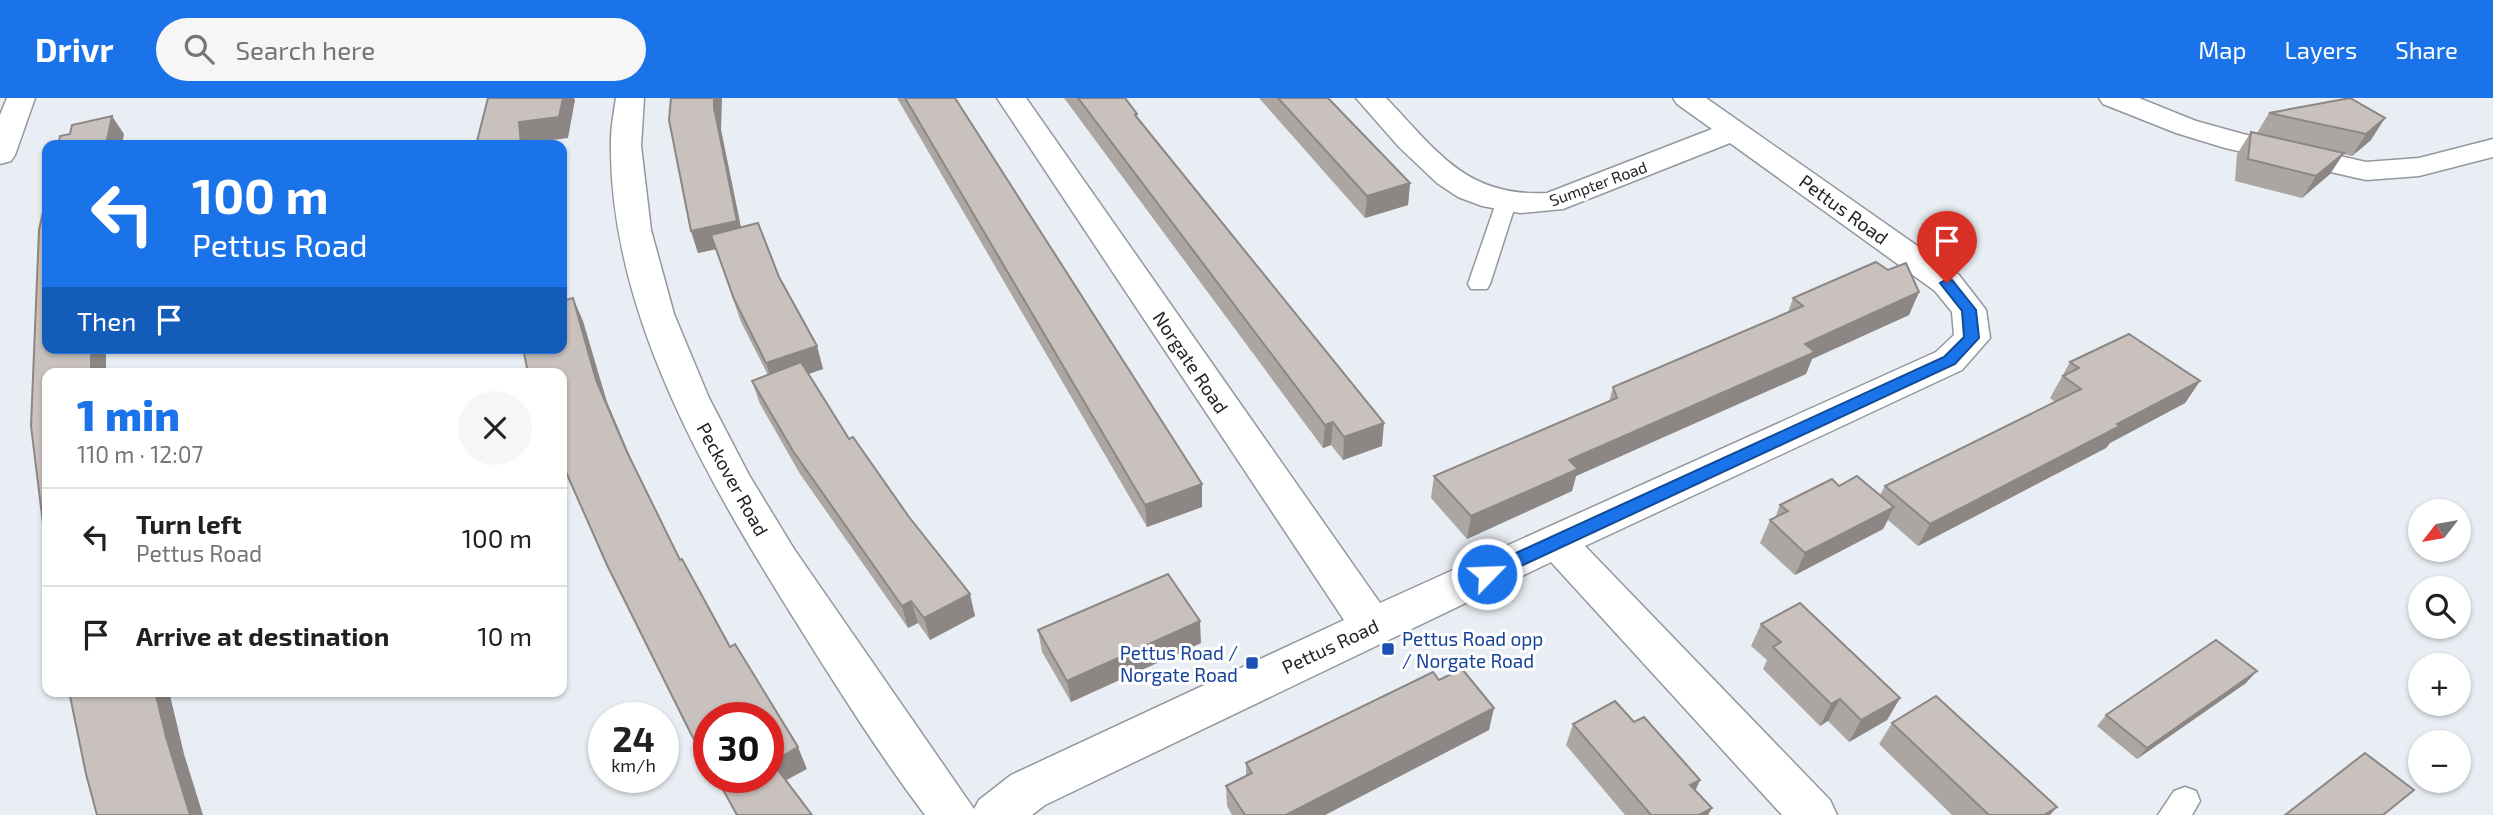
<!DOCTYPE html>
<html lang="en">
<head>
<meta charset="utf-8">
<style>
	body { margin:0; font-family:"Exo 2",sans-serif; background:#f6f6f6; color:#202124; height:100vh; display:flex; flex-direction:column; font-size:26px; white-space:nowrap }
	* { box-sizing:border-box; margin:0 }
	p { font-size:23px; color:#757577 }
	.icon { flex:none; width:38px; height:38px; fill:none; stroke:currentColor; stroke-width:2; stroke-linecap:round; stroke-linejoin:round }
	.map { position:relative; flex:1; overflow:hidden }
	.side { position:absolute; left:42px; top:270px; width:525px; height:329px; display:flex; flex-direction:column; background:#fff; border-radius:14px; box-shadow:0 2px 5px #0004 }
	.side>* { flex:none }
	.banner { position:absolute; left:42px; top:42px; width:525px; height:214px; border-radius:14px; box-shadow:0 2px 5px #0004; background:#1a73e8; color:#fff; overflow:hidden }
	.needle { width:46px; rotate:239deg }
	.controls { position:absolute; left:2408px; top:401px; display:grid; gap:14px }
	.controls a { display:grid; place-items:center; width:63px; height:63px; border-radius:50%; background:#fff; box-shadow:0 2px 5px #0004; font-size:35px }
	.speed { position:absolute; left:588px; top:604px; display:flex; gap:14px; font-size:35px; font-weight:700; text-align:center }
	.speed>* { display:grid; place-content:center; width:91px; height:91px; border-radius:50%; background:#fff; box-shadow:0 2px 5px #0004; line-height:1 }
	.speed small { font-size:18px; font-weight:400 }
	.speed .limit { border:10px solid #d22; background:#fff; color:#111 }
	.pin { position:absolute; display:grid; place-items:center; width:60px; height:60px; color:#fff; margin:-72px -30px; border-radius:50% 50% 50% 0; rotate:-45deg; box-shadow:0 0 7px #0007 }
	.pin .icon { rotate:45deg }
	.me { position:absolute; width:77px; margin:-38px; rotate:66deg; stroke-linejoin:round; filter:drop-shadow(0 0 5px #0008) }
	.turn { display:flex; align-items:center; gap:24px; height:147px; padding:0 35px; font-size:32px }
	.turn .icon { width:91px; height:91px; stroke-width:2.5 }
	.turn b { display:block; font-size:49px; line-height:60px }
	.then { display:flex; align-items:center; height:66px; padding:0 35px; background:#0003; gap:14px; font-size:26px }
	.round { display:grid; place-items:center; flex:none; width:74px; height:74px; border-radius:37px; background:#f6f6f6 }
	.headline { display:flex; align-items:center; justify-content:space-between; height:119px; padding:0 35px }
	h1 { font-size:42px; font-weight:800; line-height:52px; color:#1a73e8 }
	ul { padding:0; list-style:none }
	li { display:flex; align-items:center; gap:21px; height:98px; padding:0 35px; border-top:2px solid #e0e0e0 }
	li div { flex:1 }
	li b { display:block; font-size:26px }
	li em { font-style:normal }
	header { display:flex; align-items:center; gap:42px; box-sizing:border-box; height:98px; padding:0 35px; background:#1a73e8; color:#fff }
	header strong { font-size:33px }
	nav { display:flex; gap:38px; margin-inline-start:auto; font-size:24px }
	.search { width:490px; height:63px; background:#f6f6f6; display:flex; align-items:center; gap:18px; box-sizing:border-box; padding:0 24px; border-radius:38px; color:#757577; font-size:26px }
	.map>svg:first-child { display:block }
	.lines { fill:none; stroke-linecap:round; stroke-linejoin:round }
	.lane-casing { stroke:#93979d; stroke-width:3 }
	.street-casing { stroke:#93979d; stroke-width:3 }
	.lane { fill:#fff; fill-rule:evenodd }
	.street { fill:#fff; fill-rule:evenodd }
	.wall { fill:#aca6a3 }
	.shaded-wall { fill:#8c8784 }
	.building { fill:#c8c1bd; stroke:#8c8784; stroke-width:2 }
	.route { fill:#1a73e8; stroke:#114b97; stroke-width:2 }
	.transit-dot { fill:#1a4fb4; stroke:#fff; stroke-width:2.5 }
	.labels { text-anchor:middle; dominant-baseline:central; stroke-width:6; stroke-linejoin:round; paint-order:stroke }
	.far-street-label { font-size:16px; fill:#222326; stroke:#fff }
	.street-label { font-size:19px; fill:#222326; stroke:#fff }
	.transit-label { font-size:19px; fill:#164399; stroke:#fff; text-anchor:start }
</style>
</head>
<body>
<header>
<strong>Drivr</strong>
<div class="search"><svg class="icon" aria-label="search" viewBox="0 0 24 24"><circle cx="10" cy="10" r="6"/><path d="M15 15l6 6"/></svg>Search here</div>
<nav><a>Map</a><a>Layers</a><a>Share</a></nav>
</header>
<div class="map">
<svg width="2493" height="717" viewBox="0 0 2493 717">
	<rect width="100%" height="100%" fill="#e9eef4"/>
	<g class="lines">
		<g class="lane-casing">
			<g id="lane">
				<path d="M1506,99l7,2 3,4 -26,81 -3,5h-16l-3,-5 28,-81 3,-4z"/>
				<path d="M2185,689l11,4 4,10 -8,14h-34l16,-24z"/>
			</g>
		</g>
		<g class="street-casing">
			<g id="street">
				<path d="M7,0h28l-20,57 -4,6 -11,3v-49z"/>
				<path d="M616,0h28l-3,48 10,84 23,84 35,84 40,77 45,74 180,260 5,-9 32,-25 333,-155 -347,-522h29l354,505 556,-251 18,-17 -2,-23 -17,-21 -205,-148 -167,66 -43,4 -38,-7 -24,-9 -21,-14 -38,-36 -43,-49h30c52,54 80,99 161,95l165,-64 -35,-25 -4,-6h33l253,177 27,35 4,28 -28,32 -377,176 245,254 7,15h-55l-231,-253 -506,243 -13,10h-107c-46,-61 -87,-126 -127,-190 -89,-142 -190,-312 -187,-485 0,-14 3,-28 5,-42z"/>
				<path d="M2099,0h40l57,23 47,13 123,28 53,-4 74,-19v18l-74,19 -53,4 -141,-32 -49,-15 -73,-29z"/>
			</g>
		</g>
		<use href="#lane" class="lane"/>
		<use href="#street" class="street"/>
	</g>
	<g class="wall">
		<path d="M897,0h58l247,409 -55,20z"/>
		<path d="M1064,0h61l13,20 244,328 -39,14 -12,-15 -8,3z"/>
		<path d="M1259,0h69l82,85 -2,22 -43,13z"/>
		<path d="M2350,0l21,42 -19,16 -9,-2 -13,20 -28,24 -67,-17 2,-27 14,-22 6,1 12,-20z"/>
		<path d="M721,32l20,97 38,50 38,69 6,23 -15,5 41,65 126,177 -45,24 -12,-17 -10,5 -108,-154 -40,-70 -8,-23 16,-6 -27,-53 -25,-73 -18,4 -7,-22z"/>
		<path d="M1919,194l-10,23 -97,44 -6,15 -230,102 -4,15 -105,48 -36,-41 3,-22 175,-74 4,-15 175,-75 5,-14z"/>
		<path d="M2070,264l130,19 -15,22 -75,40 -4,5 -188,98 -30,-26 -5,9 -88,46 -35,-32 10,-23 5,-2 5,-13 59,-19 41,9 5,-9 170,-84 -5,-4z"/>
		<path d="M1761,526l139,74 -13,22 -38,22 -21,-21 -8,5 -57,-57 4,-9 -16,-14z"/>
		<path d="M1038,532l163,13 -130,59 -29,-50z"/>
		<path d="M1439,582l50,50 -164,85h-93l-5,-9 -1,-20 20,-10v-13z"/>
		<path d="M2246,585l-109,76 -40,-33 9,-11z"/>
		<path d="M1892,625l158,92h-98l-73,-71z"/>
		<path d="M1573,626l122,67 13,24h-83l-59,-70z"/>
	</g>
	<g class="shaded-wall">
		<path d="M563,0h11l1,2 -7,38 -39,5v2h-8l-2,-23z"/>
		<path d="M714,0h8l-1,32 23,113 -46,10 -7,-22 23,-123z"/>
		<path d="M112,18l12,18 -2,11h-16z"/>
		<path d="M2385,20l-14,22 -19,16 14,-22z"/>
		<path d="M2344,55l-14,21 -28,24 14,-22z"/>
		<path d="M1410,85l-2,22 -43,13 2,-22z"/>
		<path d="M1919,194l-10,23 -97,44 -6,15 -230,102 -4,15 -105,48 4,-23 98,-56 236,-116z"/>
		<path d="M573,200l10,23 24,81 31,73 -42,-95z"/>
		<path d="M817,248l6,23 -49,17 -8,-23z"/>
		<rect x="91" y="250" width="15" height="25"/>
		<path d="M2200,283l-15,22 -75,40 -4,5 -188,98 12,-22 187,-100z"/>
		<path d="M1333,324l-2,23 -8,3 2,-23z"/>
		<path d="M1384,325l-2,23 -39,14 1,-23z"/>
		<path d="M1202,386v23l-55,20 -2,-22z"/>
		<path d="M1894,409l-11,22 -88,46 10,-22z"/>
		<path d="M970,496l5,22 -45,24 -6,-22z"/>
		<path d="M911,503l7,22 -10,5 -6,-22z"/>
		<path d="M1200,523l1,22 -130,59 -4,-21z"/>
		<path d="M2257,573l-11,12 -109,76 10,-11z"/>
		<path d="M155,593h14l15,63 19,61h-13l-24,-78z"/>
		<path d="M1900,600l-13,22 -38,22 12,-22z"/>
		<path d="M1840,601l-12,22 -8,5 11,-22z"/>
		<path d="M1494,610l-5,22 -164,85h-39z"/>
		<path d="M798,649l9,22 -26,14 -9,-21z"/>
		<path d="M1700,682l-9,21 -1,-16z"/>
		<path d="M2057,709l-7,8h-6z"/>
		<path d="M1712,710l-4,7h-9z"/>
	</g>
	<g class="building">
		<path d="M488,0h75l-4,19 -40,5 2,23h-45z"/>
		<path d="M671,0h43v10l23,113 -46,10 -22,-111z"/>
		<path d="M905,0h50l247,386 -57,21z"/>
		<path d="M1078,0h47l12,16 -2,1 249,308 -40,14 -11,-15 -8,3z"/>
		<path d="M1278,0h50l82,85 -43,13z"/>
		<path d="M2350,0l35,20 -19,16 -97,-21z"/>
		<path d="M112,18l-6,29h-48l2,-9 10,-2 2,-9z"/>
		<path d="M2251,34l93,21 -28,23 -68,-17z"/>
		<path d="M47,96v154h44v25h-44v183l-16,-130 8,-196z"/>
		<path d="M758,125l21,54 38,69 -51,17 -32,-64 -23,-64z"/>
		<path d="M1876,164l12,8 18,-7 13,29 -114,52 10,8 -246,108 9,9 -107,47 -37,-40 183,-78 -4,-11 190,-81 -10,-8z"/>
		<path d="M573,200l23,82 31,72 53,108 2,-1 48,88 5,-3 63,103 -26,15 40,53h-75l-21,-38h52v-59h-59v47l-18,-31 -84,-169 -45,-102v-90h-34l-5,-25h39v-47z"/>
		<path d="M2129,236l71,47 -83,43 3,2 -190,98 -45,-38 196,-97 -18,-13 16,-8 -9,-6z"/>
		<path d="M801,264l48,77 4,-2 56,80 61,77 -46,24 -13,-17 -9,5 -109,-155 -41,-70z"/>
		<path d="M1857,378l37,31 -89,46 -35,-33 18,-9 -8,-6 52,-26 7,7z"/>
		<path d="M1168,476l32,47 -133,60 -29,-51z"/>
		<path d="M1800,505l100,95 -39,22 -21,-21 -9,5 -58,-57 8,-5 -20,-18z"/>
		<path d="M2216,542l41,31 -110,77 -41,-33z"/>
		<path d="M1462,571l32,39 -208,107h-41l-19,-29 26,-13 -6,-10 187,-91 6,8z"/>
		<path d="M69,593h86l11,46 24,78h-93l-11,-41z"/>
		<path d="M1936,598l121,111 -13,8h-55l-97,-92z"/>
		<path d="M1615,603l19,21 10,-5 56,63 -10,5 22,23 -13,7h-48l-78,-91z"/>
		<path d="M2365,655l49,37 -31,25h-98z"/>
	</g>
	<path class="route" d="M1947,181l5,1 24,30 3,28 -24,26 -462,215h-12l-2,-5 2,-5 463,-212 20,-20 -2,-26 -22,-28z"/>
	<g class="transit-dot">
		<rect x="1381" y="544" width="14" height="14" rx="3.5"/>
		<rect x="1245" y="558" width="14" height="14" rx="3.5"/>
	</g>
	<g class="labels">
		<g class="far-street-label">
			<text transform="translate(1598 85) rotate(-20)">Sumpter Road</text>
		</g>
		<g class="street-label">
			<text transform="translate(1844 111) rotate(36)">Pettus Road</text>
			<text transform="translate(1191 264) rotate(56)">Norgate Road</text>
			<text transform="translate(733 381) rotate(61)">Peckover Road</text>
			<text transform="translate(1330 548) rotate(-25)">Pettus Road</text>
		</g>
		<g class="transit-label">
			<text x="1402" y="540">Pettus Road opp<tspan x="1402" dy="22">/ Norgate Road</tspan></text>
			<text x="1238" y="554" text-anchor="end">Pettus Road /<tspan x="1238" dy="22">Norgate Road</tspan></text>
		</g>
	</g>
</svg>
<div class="controls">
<a><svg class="needle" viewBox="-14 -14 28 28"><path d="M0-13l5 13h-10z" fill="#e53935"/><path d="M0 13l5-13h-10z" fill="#757577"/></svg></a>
<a><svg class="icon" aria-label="search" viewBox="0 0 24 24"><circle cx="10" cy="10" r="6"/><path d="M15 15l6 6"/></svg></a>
<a>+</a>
<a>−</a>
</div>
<div class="speed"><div>24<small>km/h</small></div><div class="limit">30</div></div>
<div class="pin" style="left:1947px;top:185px;background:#d93025"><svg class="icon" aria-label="arrive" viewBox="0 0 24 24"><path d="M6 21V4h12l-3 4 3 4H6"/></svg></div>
<svg class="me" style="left:1487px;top:476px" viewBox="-20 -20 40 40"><circle r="17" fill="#1a73e8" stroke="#fff" stroke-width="3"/><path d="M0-11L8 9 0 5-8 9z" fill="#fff"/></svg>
<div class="banner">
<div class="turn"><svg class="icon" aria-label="left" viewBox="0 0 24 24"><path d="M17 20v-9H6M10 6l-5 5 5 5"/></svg><div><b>100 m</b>Pettus Road</div></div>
<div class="then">Then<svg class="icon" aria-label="arrive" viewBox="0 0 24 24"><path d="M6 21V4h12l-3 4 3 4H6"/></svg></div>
</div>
<section class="side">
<div class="headline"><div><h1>1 min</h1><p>110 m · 12:07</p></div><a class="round"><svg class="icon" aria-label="close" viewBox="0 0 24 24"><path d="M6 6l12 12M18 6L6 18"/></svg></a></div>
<ul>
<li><svg class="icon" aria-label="left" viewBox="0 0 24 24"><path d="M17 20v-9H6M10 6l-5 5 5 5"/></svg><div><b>Turn left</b><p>Pettus Road</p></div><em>100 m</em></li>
<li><svg class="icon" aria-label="arrive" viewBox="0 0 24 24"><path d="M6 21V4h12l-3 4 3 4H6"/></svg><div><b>Arrive at destination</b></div><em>10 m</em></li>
</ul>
</section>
</div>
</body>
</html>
